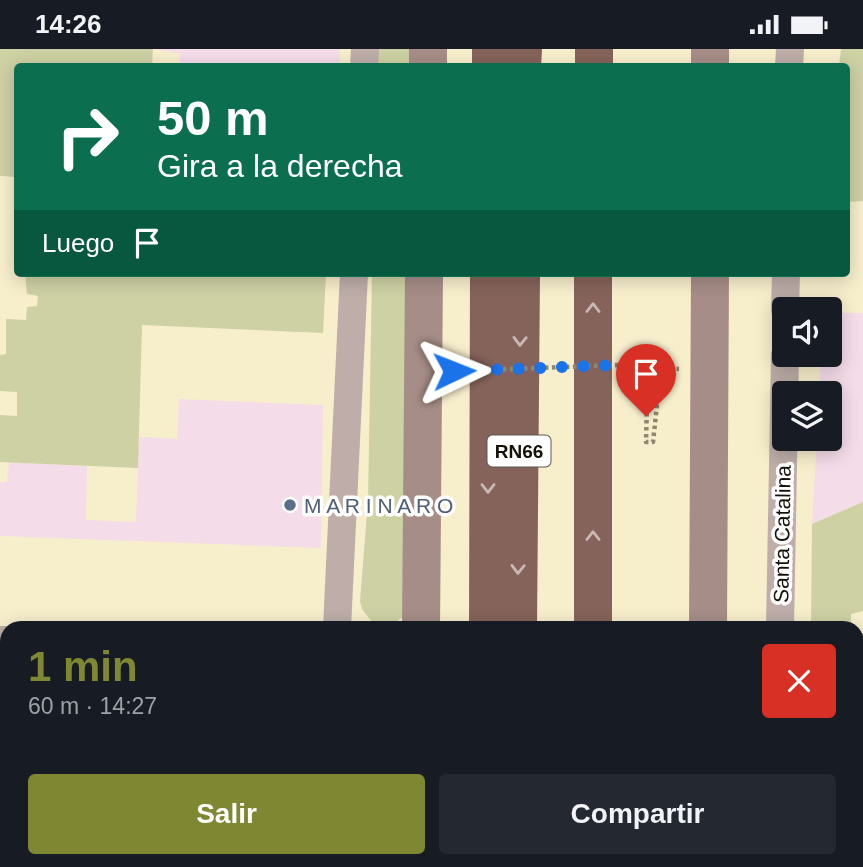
<!DOCTYPE html>
<html lang="es">
<head>
<meta charset="utf-8">
<style>
	body { margin:0; font-family:Helvetica,sans-serif; background:#242831; color:#f1f3f6; height:100vh; display:flex; flex-direction:column; font-size:26px; white-space:nowrap }
	* { box-sizing:border-box; margin:0 }
	p { font-size:23px; color:#9ea1a6 }
	.icon { flex:none; width:38px; height:38px; fill:none; stroke:currentColor; stroke-width:2; stroke-linecap:round; stroke-linejoin:round }
	.map { position:relative; flex:1; overflow:hidden }
	.sheet { position:absolute; left:0px; top:572px; width:864px; height:247px; display:flex; flex-direction:column; background:#171b24; border-radius:21px 21px 0 0; box-shadow:0 4px 18px #0003 }
	.sheet>* { flex:none }
	.top-card { position:absolute; left:14px; top:14px; width:836px; height:214px; border-radius:7px; box-shadow:0 4px 18px #0003; background:#0b6e4f; color:#fff; overflow:hidden }
	.tools { position:absolute; left:772px; top:248px; display:grid; gap:14px }
	.tools a { display:grid; place-items:center; width:70px; height:70px; border-radius:7px; background:#171b24; box-shadow:0 4px 18px #0003; font-size:35px }
	.pin { position:absolute; display:grid; place-items:center; width:60px; height:60px; color:#fff; margin:-72px -30px; border-radius:50% 50% 50% 0; rotate:-45deg; box-shadow:0 0 7px #0007 }
	.pin .icon { rotate:45deg }
	.me { position:absolute; width:77px; margin:-38px; rotate:88deg; stroke-linejoin:round; filter:drop-shadow(0 0 5px #0008) }
	.turn { display:flex; align-items:center; gap:24px; height:147px; padding:0 28px; font-size:32px }
	.turn .icon { width:91px; height:91px; stroke-width:2.5 }
	.turn b { display:block; font-size:49px; line-height:60px }
	.then { display:flex; align-items:center; height:66px; padding:0 28px; background:#0003; gap:14px; font-size:26px }
	.round { display:grid; place-items:center; flex:none; width:74px; height:74px; border-radius:7px; background:#242831 }
	.overview { display:flex; align-items:center; justify-content:space-between; height:119px; padding:0 28px }
	h1 { font-size:42px; font-weight:800; line-height:52px; color:#7f8733 }
	.button { display:flex; gap:14px; margin-top:auto; padding:14px 28px }
	.button a { flex:1; height:80px; border-radius:7px; background:#7f8733; color:#fff; font-size:28px; font-weight:800; line-height:80px; text-align:center }
	.button a+a { background:#242831; color:#f1f3f6 }
	.status { display:flex; justify-content:space-between; align-items:center; height:49px; padding:0 35px; background:#171b24; direction:ltr }
	.status svg { height:19px; fill:currentColor }
	.map>svg:first-child { display:block }
	.industrial { fill:#f4dce8 }
	.green { fill:#ced1a4 }
	.lines { fill:none; stroke-linecap:round; stroke-linejoin:round }
	.path { stroke:#8f8871; stroke-width:4.5; stroke-dasharray:3.5 3.5; stroke-linecap:butt }
	.street { stroke:#beada8; stroke-width:28 }
	.secondary { stroke:#a68d87; stroke-width:38 }
	.highway { stroke:#85635a; stroke-width:38 }
	.path-bridge { stroke:#8f8871; stroke-width:4.5; stroke-dasharray:3.5 3.5; stroke-linecap:butt }
	.oneway { stroke:#c8b9b5 }
	.route { stroke:#1a73e8; stroke-width:12; stroke-dasharray:0 21.6 }
	.service-dot { fill:#5c6f8a; stroke:#fff; stroke-width:2.5 }
	.labels { text-anchor:middle; dominant-baseline:central; stroke-width:7; stroke-linejoin:round; paint-order:stroke }
	.shield { fill:#fff; stroke:#5a5851; stroke-width:2 }
	.shield-label { font-size:19px; font-weight:bold; fill:#141106 }
	.service-label { font-size:21px; fill:#4e5e75; stroke:#fff; text-anchor:start }
	.street-label { font-size:21px; fill:#141106; stroke:#fff }
</style>
</head>
<body>
<div class="status"><b>14:26</b><svg viewBox="0 0 49 12"><path d="M0 12V9h3v3zM5 12V6h3v6zM10 12V3h3v9zM15 12V0h3v12zM26 1h20v11H26zM47 4h2v5h-2z"/></svg></div>
<div class="map">
<svg width="863" height="818" viewBox="0 0 863 818">
	<rect width="100%" height="100%" fill="#f7eecc"/>
	<g class="industrial">
		<path d="M153,0h187l-1,18 -159,-1v-13z"/>
		<path d="M830,264h33v189l-51,22 5,-85h13v-45h-11l2,-39h9z"/>
		<path d="M179,350l144,6 -2,143 -321,-12v-54h7l2,-20 78,4 -1,54 50,2 3,-85 38,2z"/>
		<rect x="226" y="812" width="83" height="6"/>
	</g>
	<g class="green">
		<path d="M0,0h153l-1,17 -134,1 -1,110 -17,-1z"/>
		<path d="M376,0h36v17l-36,1z"/>
		<path d="M841,0h22v152l-16,1v-135l-8,-1z"/>
		<path d="M25,224h301l-3,60 -181,-8 -4,143 -138,-6v-47l17,1v-24l-17,-1v-36l6,-1v-35l20,1 1,-13 10,-1 1,-10 -11,-2z"/>
		<path d="M372,224h39l-4,340c-11,11 -20,14 -35,9l-10,-13 -2,-8 8,-100z"/>
		<path d="M863,453v109l-12,3v14h-40l1,-104z"/>
		<path d="M863,702v116h-47v-6h42v-106z"/>
		<path d="M0,704l1,3h6v105h122v6h-129z"/>
	</g>
	<g class="lines">
		<path class="path" d="M648,315l-2,78h7l8,-74 18,1"/>
		<g class="street">
			<path d="M364,18l1,-18"/>
			<path d="M789,18l1,-18"/>
			<path d="M785,261l1,-37"/>
			<path d="M337,579l17,-355"/>
			<path d="M780,579l5,-273"/>
			<path d="M0,591h7"/>
			<path d="M858,670l5,-4"/>
			<path d="M334,818v-6"/>
		</g>
		<g class="secondary">
			<path d="M428,18v-18"/>
			<path d="M710,18v-18"/>
			<path d="M421,579l3,-355"/>
			<path d="M708,579l2,-355"/>
			<path d="M417,818v-6"/>
			<path d="M705,818v-6"/>
		</g>
		<g class="highway">
			<path d="M491,18v-18"/>
			<path d="M522,18l1,-18"/>
			<path d="M594,18v-18"/>
			<path d="M488,579l1,-355"/>
			<path d="M518,579l3,-355"/>
			<path d="M593,579v-355"/>
			<path d="M497,812l1,6"/>
			<path d="M593,818v-6"/>
		</g>
		<path class="path-bridge" d="M454,322l194,-7"/>
	</g>
	<defs><path id="oneway-chevron" d="M-2-3.5L2.5 0L-2 3.5" fill="none" stroke-width="1.6" stroke-linecap="round" stroke-linejoin="round" transform="scale(1.75)"/></defs>
	<g class="oneway">
		<use href="#oneway-chevron" transform="translate(593 259) rotate(-90)"/>
		<use href="#oneway-chevron" transform="translate(520 292) rotate(91)"/>
		<use href="#oneway-chevron" transform="translate(488 439) rotate(90)"/>
		<use href="#oneway-chevron" transform="translate(593 487) rotate(-90)"/>
		<use href="#oneway-chevron" transform="translate(518 520) rotate(91)"/>
	</g>
	<g class="lines">
		<path class="route" d="M454,322l194,-7 -2,52"/>
	</g>
	<circle class="service-dot" cx="290" cy="456" r="7"/>
	<g class="labels">
		<rect class="shield" x="487.5" y="386.5" width="63" height="31" rx="5"/>
		<g class="shield-label">
			<text x="519" y="402">RN66</text>
		</g>
		<g class="service-label">
			<text x="304" y="456">M A R I N A R O</text>
		</g>
		<g class="street-label">
			<text transform="translate(782 485) rotate(-89)">Santa Catalina</text>
		</g>
	</g>
</svg>
<div class="tools">
<a><svg class="icon" aria-label="sound" viewBox="0 0 24 24"><path d="M4 9h4l5-4v14l-5-4H4zM17 9q2 3 0 6"/></svg></a>
<a><svg class="icon" aria-label="layers" viewBox="0 0 24 24"><path d="M12 4l9 5-9 5-9-5zM3 14l9 5 9-5"/></svg></a>
</div>
<div class="pin" style="left:646px;top:367px;background:#d93025"><svg class="icon" aria-label="arrive" viewBox="0 0 24 24"><path d="M6 21V4h12l-3 4 3 4H6"/></svg></div>
<svg class="me" style="left:454px;top:322px" viewBox="-20 -20 40 40"><path d="M0-17L14 15 0 8-14 15z" fill="#1a73e8" stroke="#fff" stroke-width="4"/></svg>
<div class="top-card">
<div class="turn"><svg class="icon" aria-label="right" viewBox="0 0 24 24"><path d="M7 20v-9h11M14 6l5 5-5 5"/></svg><div><b>50 m</b>Gira a la derecha</div></div>
<div class="then">Luego<svg class="icon" aria-label="arrive" viewBox="0 0 24 24"><path d="M6 21V4h12l-3 4 3 4H6"/></svg></div>
</div>
<section class="sheet">
<div class="overview"><div><h1>1 min</h1><p>60 m · 14:27</p></div><a class="round" style="background:#d93025;color:#fff"><svg class="icon" aria-label="close" viewBox="0 0 24 24"><path d="M6 6l12 12M18 6L6 18"/></svg></a></div>
<div class="button"><a>Salir</a><a>Compartir</a></div>
</section>
</div>
</body>
</html>
